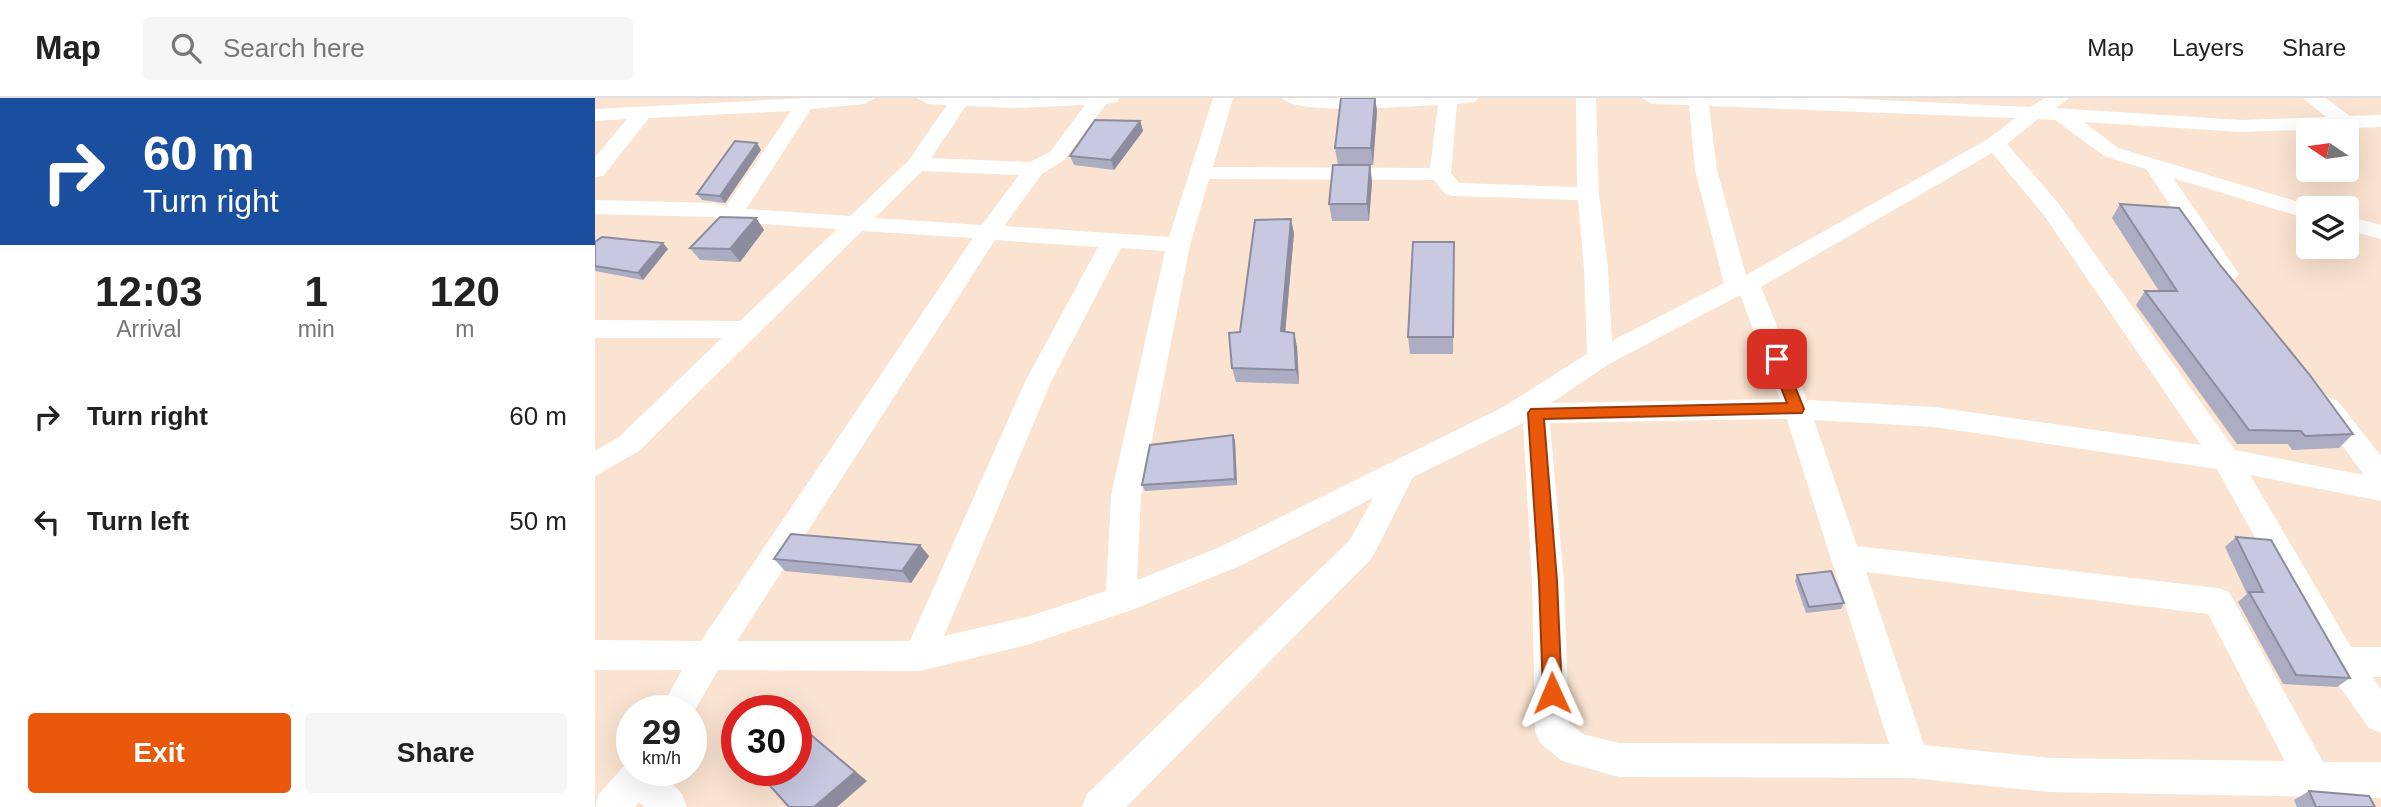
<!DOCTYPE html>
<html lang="en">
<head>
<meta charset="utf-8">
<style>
	body { margin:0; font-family:Helvetica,sans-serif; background:#f6f6f6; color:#222; height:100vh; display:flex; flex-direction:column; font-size:26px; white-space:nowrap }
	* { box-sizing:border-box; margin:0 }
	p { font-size:23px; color:#767676 }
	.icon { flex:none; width:38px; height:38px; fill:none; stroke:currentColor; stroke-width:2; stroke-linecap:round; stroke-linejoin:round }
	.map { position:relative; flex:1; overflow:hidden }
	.sheet { display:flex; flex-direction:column; background:#fff; width:595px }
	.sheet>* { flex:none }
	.banner { background:#1a4fa0; color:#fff; overflow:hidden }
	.needle { width:46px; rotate:283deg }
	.controls { position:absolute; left:1701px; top:21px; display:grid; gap:14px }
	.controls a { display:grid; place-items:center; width:63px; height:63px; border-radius:7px; background:#fff; box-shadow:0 7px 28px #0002; font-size:35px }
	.speed { position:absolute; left:21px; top:597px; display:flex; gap:14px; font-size:35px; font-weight:700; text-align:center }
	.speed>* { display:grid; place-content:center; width:91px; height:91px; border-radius:50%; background:#fff; box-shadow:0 7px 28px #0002; line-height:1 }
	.speed small { font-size:18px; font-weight:400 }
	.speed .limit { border:10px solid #d22; background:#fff; color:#111 }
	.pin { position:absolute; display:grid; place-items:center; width:60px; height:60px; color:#fff; margin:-30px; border-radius:14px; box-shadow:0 4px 10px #0006 }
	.me { position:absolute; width:77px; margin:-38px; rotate:359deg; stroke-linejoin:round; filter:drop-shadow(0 0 5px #0008) }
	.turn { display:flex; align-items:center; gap:24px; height:147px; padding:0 28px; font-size:32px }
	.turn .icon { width:91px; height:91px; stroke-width:2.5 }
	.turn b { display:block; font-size:49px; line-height:60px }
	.eta { display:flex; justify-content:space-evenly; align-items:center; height:119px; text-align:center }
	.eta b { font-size:42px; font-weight:700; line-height:49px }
	.primary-button { display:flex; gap:14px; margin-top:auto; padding:14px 28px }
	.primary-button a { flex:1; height:80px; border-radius:7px; background:#ea580c; color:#fff; font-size:28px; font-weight:700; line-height:80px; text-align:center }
	.primary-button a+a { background:#f6f6f6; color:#222 }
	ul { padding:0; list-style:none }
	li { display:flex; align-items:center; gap:21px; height:105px; padding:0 28px }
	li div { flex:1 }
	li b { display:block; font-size:26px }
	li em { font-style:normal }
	header { display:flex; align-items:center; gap:42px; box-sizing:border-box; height:98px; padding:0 35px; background:#fff; border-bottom:2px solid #e0e0e0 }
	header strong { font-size:33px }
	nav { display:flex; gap:38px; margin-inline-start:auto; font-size:24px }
	.search { width:490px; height:63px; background:#f6f6f6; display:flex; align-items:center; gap:18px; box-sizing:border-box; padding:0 24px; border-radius:7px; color:#767676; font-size:26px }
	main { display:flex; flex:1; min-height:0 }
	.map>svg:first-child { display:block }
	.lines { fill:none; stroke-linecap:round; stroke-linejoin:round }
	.minor { fill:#fff; fill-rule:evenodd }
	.wall { fill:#acacc2 }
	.shaded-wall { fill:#8c8c9e }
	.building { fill:#c8c8e1; stroke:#8c8c9e; stroke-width:2 }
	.route { fill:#ea580c; stroke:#983908; stroke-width:2 }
</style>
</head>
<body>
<header>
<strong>Map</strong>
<div class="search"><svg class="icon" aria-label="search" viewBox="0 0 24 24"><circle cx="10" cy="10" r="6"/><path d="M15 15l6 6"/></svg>Search here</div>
<nav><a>Map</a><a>Layers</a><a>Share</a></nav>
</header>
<main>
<section class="sheet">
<div class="banner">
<div class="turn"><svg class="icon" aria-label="right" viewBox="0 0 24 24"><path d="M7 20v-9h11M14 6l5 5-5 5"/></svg><div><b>60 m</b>Turn right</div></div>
</div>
<div class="eta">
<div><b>12:03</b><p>Arrival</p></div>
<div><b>1</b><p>min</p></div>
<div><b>120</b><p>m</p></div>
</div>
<ul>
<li><svg class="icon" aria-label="right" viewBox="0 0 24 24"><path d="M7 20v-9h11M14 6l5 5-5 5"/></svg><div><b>Turn right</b></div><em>60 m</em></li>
<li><svg class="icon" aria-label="left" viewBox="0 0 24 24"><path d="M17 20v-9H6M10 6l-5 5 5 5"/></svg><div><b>Turn left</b></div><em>50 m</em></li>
</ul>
<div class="primary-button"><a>Exit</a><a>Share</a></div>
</section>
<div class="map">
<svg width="1786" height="709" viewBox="0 0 1786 709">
	<rect width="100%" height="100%" fill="#fae3d0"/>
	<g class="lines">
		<g class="minor">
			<path d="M211,0h69l-10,6 -54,5 -65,100 104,7 59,-56 38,-55 -20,-1 -10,-6h203l-3,4 -11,2 -42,56 -22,14 -38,52 165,11 44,-139h20l-20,69 217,1 8,-63c-27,1 -142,11 -156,-7h196l-3,4 -18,2 -6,69 8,10 118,4 -1,-89h20l3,96 9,75 4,72 112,-58 -29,-113 -6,-65 -37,-1 -10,-6h199l189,9 15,-9h24l-13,10 185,12 85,-3 -23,-19h23l24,18 31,-1v12l-140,5 -157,-10 34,26 198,59 -8,1v11l-135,-41 66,96 -4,5 -8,3 -8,-3 -73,-110 -42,-13 -49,-36 -17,-1 -31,25 52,60 176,246 129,25 -50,-68 3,-7 10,-3 10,3 44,56v45l-131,-26 101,172h30v30h-9l9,12v44l-12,-5 -39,-55 -113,-204 -283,-42 -120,-7 43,126 361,42 11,4 94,170h58v36l-331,-6 -138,-14 -293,-1 -57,-16 -22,-18 -5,-12 -3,-150 -9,-158 -110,54 -41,81 -246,249h-44l5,-13 263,-254 23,-42 -131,67 -110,45 -102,34 -110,27 -202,-1 -27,47v-7h-31l22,-40h-87v-30l106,1 272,-403 -111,-7 -223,220 -44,25v-25l24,-14 103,-99h-127v-18l145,1 97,-92 -106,-7 -18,-5 -118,-3v-14l119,3 12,3 65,-95 -142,7 -46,58 -8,1v-20l32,-38 -32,2v-12zM490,7l-35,47 -20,10 -99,-4 35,-52 48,2zM1114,8l306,12 -27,21 -242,136 -29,-105zM1397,55l51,61 158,231 -267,-38 -127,-7 -46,-113zM327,73l97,4 -37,50 -107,-7zM614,81l225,1 11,14 8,2 125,4 6,69 3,85 -84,53 -283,140 -83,33 4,-84 49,-251zM400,142l103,7 -73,135 -115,259h-173zM526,150l44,3 -54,245 -5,95 -76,25 -86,20 107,-254zM1145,197l40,104 -229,4 58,-39zM1192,321l102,325 -270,-1 -36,-9 -14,-11 -5,-142 -14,-158zM1271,474l342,42 77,147 -235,-3 -126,-13z"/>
			<path d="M1752,118l34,9v14l-34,-9z"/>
			<path d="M37,659v13h28l22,24 5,13h-43l-5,-5 -4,5h-40l4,-13z"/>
		</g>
	</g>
	<g class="wall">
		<path d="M746,0h34l2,13 -4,54h-3l2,17 -3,39h-37l-3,-17 9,-39 -3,-17z"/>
		<path d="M545,23l3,10 -29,39 -40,-5 -4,-9z"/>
		<path d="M166,52l-36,53 -23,-3 -5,-6z"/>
		<path d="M1525,106l100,61 133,169 -14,14 -47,2 -4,-6h-51l-101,-139 9,-14h14l-47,-73z"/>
		<path d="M161,120l8,12 -24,32 -40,-2 -10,-12z"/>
		<path d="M699,135l-9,99 9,1 3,14 2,37 -63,-2 -4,-14 8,-36z"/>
		<path d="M0,144l73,7 -25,31 -48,-9z"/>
		<path d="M859,161l-1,95h-43l-2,-17z"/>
		<path d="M638,337l2,6 2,44 -92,6 -3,-6z"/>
		<path d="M1641,439l114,141 -13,9 -54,-3 -45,-82 9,-8 -22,-47z"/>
		<path d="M334,458l-18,27 -126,-12 -11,-12z"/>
		<path d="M1202,477l47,28 -3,6 -35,4 -11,-32z"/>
		<path d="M1714,693l66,16h-78l-3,-7z"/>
	</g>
	<g class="shaded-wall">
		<path d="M780,0l2,13 -4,54 -2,-17z"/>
		<path d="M545,23l3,10 -29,39 -3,-10z"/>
		<path d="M162,45l4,7 -36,53 -5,-7z"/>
		<path d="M775,67l2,17 -3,39 -2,-17z"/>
		<path d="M161,120l8,12 -24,32 -10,-13z"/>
		<path d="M696,121l3,14 -10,113 -3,-15z"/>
		<path d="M68,145l5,6 -25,31 -5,-7z"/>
		<path d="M699,235l3,14 2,37 -3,-14z"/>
		<path d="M638,337l2,6 2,44 -2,-6z"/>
		<path d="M325,447l9,11 -18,27 -9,-12z"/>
		<path d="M203,626l69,57 -30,26h-23z"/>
	</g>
	<g class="building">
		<path d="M746,0h34l-4,50h-36z"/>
		<path d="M500,22l45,1 -29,39 -41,-4z"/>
		<path d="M140,43l22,2 -37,53 -23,-2z"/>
		<path d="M738,67h37l-3,39h-38z"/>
		<path d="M1525,106l59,4 41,57 89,109 44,60 -48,2 -4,-5 -52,-1 -104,-139h32z"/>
		<path d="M125,119l36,1 -26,31 -40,-1z"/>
		<path d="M696,121l-10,112 13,2 2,37 -64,-2 -3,-35 11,-1 15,-112z"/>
		<path d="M7,139l61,6 -25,30 -43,-7v-24z"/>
		<path d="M818,144h41l-1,95h-45z"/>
		<path d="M638,337l2,44 -93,6 8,-40z"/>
		<path d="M196,436l129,11 -18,26 -128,-12z"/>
		<path d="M1641,439l35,3 79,138 -54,-3 -47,-83h14z"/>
		<path d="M1236,473l13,32 -35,4 -12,-32z"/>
		<path d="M203,626l57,48 -41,35h-25l-33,-37h40v-45z"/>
		<path d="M1714,693l60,5 6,11h-59z"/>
	</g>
	<path class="route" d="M1182,256l7,5 20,50 -2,4 -258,6 13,162 5,112 -3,7 -7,2 -6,-2 -3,-7 -4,-112 -11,-168 3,-4 256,-6 -17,-44z"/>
</svg>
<div class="controls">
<a><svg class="needle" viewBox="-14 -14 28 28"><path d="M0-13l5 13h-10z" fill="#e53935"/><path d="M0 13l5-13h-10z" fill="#767676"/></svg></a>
<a><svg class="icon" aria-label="layers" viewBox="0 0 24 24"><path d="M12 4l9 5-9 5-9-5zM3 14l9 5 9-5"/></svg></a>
</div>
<div class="speed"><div>29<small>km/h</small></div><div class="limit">30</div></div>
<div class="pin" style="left:1182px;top:261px;background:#d93025"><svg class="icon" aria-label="arrive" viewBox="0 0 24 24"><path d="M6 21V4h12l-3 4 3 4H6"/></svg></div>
<svg class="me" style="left:957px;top:595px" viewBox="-20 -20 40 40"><path d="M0-17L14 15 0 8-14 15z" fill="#ea580c" stroke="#fff" stroke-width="4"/></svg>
</div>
</main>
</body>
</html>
